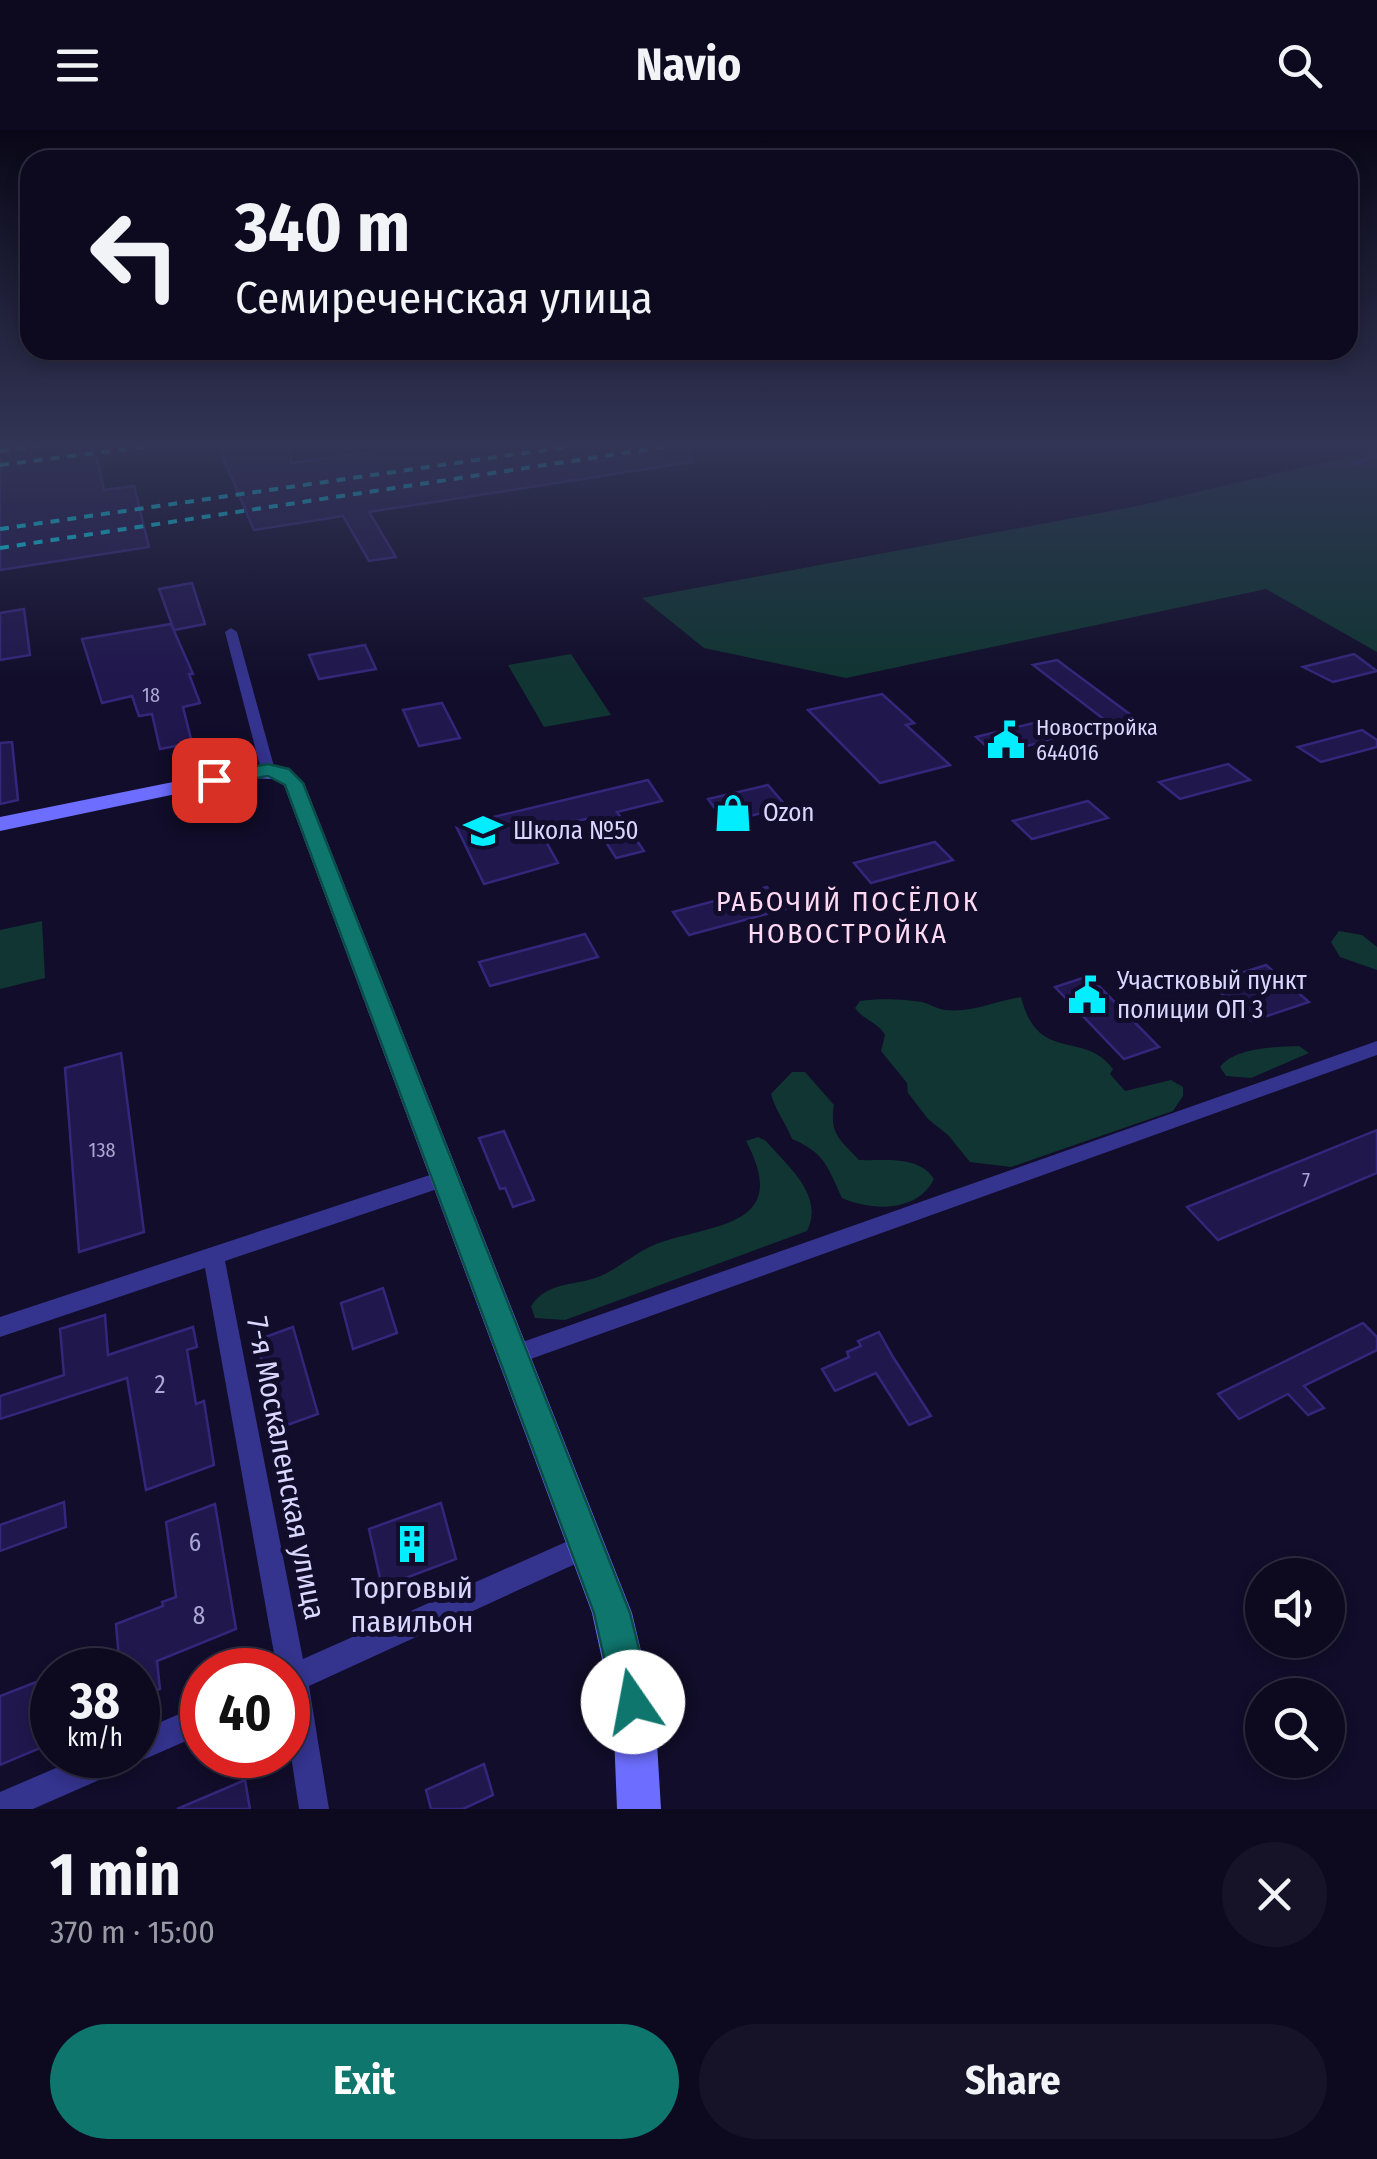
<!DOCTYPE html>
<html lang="en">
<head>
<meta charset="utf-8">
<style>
	body { margin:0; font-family:"Fira Sans Condensed",sans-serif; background:#161329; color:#f1f3f6; height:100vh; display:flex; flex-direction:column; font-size:38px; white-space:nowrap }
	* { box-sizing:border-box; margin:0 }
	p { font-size:32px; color:#9a9aa5 }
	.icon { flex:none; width:55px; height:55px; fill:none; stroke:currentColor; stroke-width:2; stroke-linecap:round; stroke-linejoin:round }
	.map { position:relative; height:1679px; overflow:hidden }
	.side { display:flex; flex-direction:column; background:#0d0a20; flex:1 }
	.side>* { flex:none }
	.guide { position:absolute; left:20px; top:20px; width:1338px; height:210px; border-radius:30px; box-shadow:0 5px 15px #0003,0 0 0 2px #2d2b3e; background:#0d0a20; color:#f1f3f6; overflow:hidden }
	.fabs { position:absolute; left:1245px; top:1428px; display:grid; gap:20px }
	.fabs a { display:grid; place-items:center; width:100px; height:100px; border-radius:50%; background:#0d0a20; box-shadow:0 5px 15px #0003,0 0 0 2px #2d2b3e; font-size:50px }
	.speed { position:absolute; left:30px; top:1518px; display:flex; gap:20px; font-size:50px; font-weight:700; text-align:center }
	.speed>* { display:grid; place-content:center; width:130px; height:130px; border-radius:50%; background:#0d0a20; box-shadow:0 5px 15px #0003,0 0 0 2px #2d2b3e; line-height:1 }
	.speed small { font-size:25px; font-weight:400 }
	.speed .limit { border:15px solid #d22; background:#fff; color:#111 }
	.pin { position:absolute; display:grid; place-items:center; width:85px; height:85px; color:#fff; margin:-42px; border-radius:20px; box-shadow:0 5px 15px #0006 }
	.me { position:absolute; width:110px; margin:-55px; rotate:348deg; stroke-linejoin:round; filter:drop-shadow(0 0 8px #0008) }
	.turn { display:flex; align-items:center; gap:35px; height:210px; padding:0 50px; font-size:45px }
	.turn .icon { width:130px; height:130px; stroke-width:2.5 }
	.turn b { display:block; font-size:70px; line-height:85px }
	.round { display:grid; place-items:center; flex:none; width:105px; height:105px; border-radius:52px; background:#161329 }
	.head { display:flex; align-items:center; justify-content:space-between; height:170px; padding:0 50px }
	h1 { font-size:60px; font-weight:700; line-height:75px }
	.action { display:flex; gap:20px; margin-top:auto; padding:20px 50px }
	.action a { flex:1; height:115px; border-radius:60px; background:#0f766e; color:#fff; font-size:40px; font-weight:700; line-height:115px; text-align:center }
	.action a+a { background:#161329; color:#f1f3f6 }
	header { display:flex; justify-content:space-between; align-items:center; height:130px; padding:0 50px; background:#0d0a20; font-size:45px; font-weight:700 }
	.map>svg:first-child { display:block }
	.green { fill:#103532 }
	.building { fill:#20174d; stroke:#34277b; stroke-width:2.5 }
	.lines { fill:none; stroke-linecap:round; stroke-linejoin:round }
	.street { fill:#34338e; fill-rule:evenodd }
	.secondary { fill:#6d6eff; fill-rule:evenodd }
	.rail { stroke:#02eeff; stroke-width:4; stroke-dasharray:9 8; stroke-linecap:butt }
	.route { fill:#0f766e; stroke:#0a4d48; stroke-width:2.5 }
	.labels { text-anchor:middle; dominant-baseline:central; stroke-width:10; stroke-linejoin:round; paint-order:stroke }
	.number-label { font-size:20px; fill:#aba6d2 }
	.far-poi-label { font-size:22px; fill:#d9d6ff; stroke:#110d2a; text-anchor:start }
	.poi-label { font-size:25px; fill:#d9d6ff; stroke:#110d2a; text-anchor:start }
	.near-number-label { font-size:25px; fill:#aba6d2 }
	.neighbourhood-label { font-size:28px; letter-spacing:2.5px; fill:#ffd8f2; stroke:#110d2a }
	.near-street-label { font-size:30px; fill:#d9d6ff; stroke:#110d2a }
	.near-poi-label { font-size:30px; fill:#d9d6ff; stroke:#110d2a }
</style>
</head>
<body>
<header><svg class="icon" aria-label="menu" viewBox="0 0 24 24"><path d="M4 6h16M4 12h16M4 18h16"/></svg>Navio<svg class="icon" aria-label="search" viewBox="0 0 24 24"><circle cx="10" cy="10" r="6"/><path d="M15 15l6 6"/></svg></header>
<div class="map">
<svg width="1377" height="1679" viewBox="0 0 1377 1679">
	<rect width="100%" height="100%" fill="#110d2a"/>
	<g class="green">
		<path d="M1377,320v202l-111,-63 -420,89 -142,-30 -62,-50 496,-92z"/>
		<path d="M571,524l40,61 -67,12 -36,-62z"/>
		<path d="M42,791l3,57 -45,11v-59z"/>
		<path d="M1339,801l23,4 15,12v23l-37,-13 -9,-15z"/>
		<path d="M1021,867c17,68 63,32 92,72l-3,5 15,17 46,-11 12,7v9l-10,15 -162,56 -41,-5 -22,-27 -20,-16 -20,-26 -1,-10 -26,-32 4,-16c-7,-13 -22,-15 -30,-27l5,-7c17,-3 45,-2 62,1 8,2 15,7 23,8 28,3 49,-9 76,-13z"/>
		<path d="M1299,916l10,7 -58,25 -25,-2 -6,-9c15,-20 56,-20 79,-21z"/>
		<path d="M792,942h13l29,33c-5,30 7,35 25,55 26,1 60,-5 75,19 -17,34 -63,32 -92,19 -15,-32 -17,-45 -50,-59 -6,-16 -17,-29 -21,-45z"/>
		<path d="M758,1007l8,4c21,25 59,54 41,90l-242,89 -30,-2 -4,-12c16,-23 37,-20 61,-27 22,-6 40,-25 62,-34 57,-22 139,-16 92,-104z"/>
	</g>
	<g class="building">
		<path d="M0,316h94l10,44 30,-4 15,61 -149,23z"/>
		<path d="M218,316h72l1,17 126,-17h176l1,15 95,-14 3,15 -323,50 27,45 -27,4 -26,-45 -89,14z"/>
		<path d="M192,453l13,41 -31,6 -15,-41z"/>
		<path d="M24,479l6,46 -30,5v-47z"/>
		<path d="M171,494l22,50h-4l11,29 -17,4 9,36 -32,6 -8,-35 -13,2 -7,-20 -30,7 -20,-64z"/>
		<path d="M365,515l11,24 -57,10 -10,-24z"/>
		<path d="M1354,524l23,17 -44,11 -30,-15z"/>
		<path d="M1057,530l78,58 -25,6 -77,-59z"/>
		<path d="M882,564l32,29 -8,2 44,40 -70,18 -72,-73z"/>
		<path d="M442,573l18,35 -41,8 -16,-36z"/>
		<path d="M1050,589l20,16 -75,19 -19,-17z"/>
		<path d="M1362,600l15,10v7l-56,15 -23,-15z"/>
		<path d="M12,612l6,58 -18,4v-61z"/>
		<path d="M1228,634l22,16 -70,19 -21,-17z"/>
		<path d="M648,650l14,21 -45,11 27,39 -28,7 -25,-40 -52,11 19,34 -74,21 -28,-58z"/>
		<path d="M768,655l19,22 -62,15 -17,-23z"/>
		<path d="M1088,671l20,17 -76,21 -19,-18z"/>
		<path d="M935,712l18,18 -82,23 -17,-20z"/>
		<path d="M767,757l18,22 -96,26 -16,-23z"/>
		<path d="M585,804l13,23 -108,29 -11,-24z"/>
		<path d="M1266,835l43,37 -57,19 -42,-38z"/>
		<path d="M1089,846l70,71 -35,12 -69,-72z"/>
		<path d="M121,923l23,179 -65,20 -14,-184z"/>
		<path d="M1377,1000v43l-159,67 -31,-33z"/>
		<path d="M504,1001l30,69 -21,7 -8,-19 -5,1 -21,-51z"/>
		<path d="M383,1158l14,45 -44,16 -12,-46z"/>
		<path d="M105,1185l3,40 85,-28 4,20 -10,3 9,54 8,-3 10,64 -68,25 -19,-112 -127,41v-23l64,-21 -4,-46z"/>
		<path d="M1363,1193l14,14v13l-73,36 20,22 -16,7 -20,-21 -49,25 -21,-25z"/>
		<path d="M293,1197l25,87 -42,15 -19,-89z"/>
		<path d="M879,1202l14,25 38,59 -22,9 -33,-52 -41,18 -13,-22 27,-12 -2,-5 14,-6 -3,-5z"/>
		<path d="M64,1372l2,25 -66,24v-26z"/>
		<path d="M441,1373l15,56 -74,28 -13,-58z"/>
		<path d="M215,1374l21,125 -79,32 3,28 -22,9v-28h-18l-4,-46 47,-18 -1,-4 14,-5 -10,-75z"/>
		<path d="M49,1547l3,66 -52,22v-69z"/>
		<path d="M484,1634l9,31 -30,14h-32l-5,-19z"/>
		<path d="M245,1650l5,29h-73z"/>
	</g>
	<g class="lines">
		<g class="street">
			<path d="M1377,322v6l-21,9 -5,-3z"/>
			<path d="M231,498l6,4 38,138 -2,3 -5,1 -7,-4 -36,-138z"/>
			<path d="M1377,911v14l-863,310 -8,-3 -4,-7 4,-7 8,-3z"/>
			<path d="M445,1040l7,2 3,6 -3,6 -227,77 78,398 283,-126 9,4 4,9 -4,9 -286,131 20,123h-30l-11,-73v-66h-11l-72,-402 -205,69v-20z"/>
			<path d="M202,1574v30l-64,28 -5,-2 -2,6 -98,43h-33v-17l86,-37h52v-23z"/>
		</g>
		<path class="secondary" d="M252,636l38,3 14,14 328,830 23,97 6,99h-44l-4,-99 -21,-97 -308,-828 -7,-6 -25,-1 -252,53v-14z"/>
		<g class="rail">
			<path d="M0,321l39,-5"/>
			<path d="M0,335l151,-19"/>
			<path d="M0,399l573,-83"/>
			<path d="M0,418l670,-102"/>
		</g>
	</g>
	<linearGradient id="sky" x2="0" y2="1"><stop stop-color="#090717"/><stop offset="0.57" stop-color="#323555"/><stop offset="1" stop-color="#323555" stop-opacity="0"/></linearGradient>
	<rect width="1377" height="551" fill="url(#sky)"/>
	<path class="route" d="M268,634l21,5 14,14 327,830 22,89 -6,14 -13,5 -13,-5 -6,-14 -20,-89 -309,-828 -17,-9 -54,9 -9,-5 9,-6z"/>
	<defs>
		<g id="civic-bare" transform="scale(3)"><path d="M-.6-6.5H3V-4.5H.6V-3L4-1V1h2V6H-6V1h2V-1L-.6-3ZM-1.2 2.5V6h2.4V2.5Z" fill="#02eeff" stroke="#110d2a" stroke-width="2.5" paint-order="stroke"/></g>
		<g id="shop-bare" transform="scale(3)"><path d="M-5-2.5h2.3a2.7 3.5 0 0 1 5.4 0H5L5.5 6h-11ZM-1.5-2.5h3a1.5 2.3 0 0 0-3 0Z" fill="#02eeff" stroke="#110d2a" stroke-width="2.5" paint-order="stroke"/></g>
		<g id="school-bare" transform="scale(3)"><path d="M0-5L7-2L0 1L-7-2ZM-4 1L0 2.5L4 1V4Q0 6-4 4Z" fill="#02eeff" stroke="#110d2a" stroke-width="2.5" paint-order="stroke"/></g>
		<g id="building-bare" transform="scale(3)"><path d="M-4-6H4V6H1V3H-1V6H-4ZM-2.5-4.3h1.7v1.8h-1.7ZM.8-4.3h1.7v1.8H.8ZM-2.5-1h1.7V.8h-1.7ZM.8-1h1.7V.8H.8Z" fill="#02eeff" stroke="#110d2a" stroke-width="2.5" paint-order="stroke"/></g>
	</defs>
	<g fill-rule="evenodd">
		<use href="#civic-bare" x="1006" y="610"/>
		<use href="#shop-bare" x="733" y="683"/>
		<use href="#school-bare" x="483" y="701"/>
		<use href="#civic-bare" x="1087" y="865"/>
		<use href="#building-bare" x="412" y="1414"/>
	</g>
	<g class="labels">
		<g class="number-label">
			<text x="151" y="565">18</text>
			<text x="102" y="1020">138</text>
			<text x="1306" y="1050">7</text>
		</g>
		<g class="far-poi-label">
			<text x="1036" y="597">Новостройка<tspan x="1036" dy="25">644016</tspan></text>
		</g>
		<g class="poi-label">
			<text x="763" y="683">Ozon</text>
			<text x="513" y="701">Школа №50</text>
			<text x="1117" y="851">Участковый пункт<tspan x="1117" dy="29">полиции ОП 3</tspan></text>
		</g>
		<g class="near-number-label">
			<text x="160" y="1255">2</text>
			<text x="195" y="1413">6</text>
			<text x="199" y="1486">8</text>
		</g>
		<g class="neighbourhood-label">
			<text x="848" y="771">РАБОЧИЙ ПОСЁЛОК<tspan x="848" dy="32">НОВОСТРОЙКА</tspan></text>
		</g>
		<g class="near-street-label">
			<text transform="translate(286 1338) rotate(79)">7-я Москаленская улица</text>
		</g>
		<g class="near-poi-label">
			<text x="412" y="1458">Торговый<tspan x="412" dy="34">павильон</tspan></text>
		</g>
	</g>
</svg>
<div class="fabs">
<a><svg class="icon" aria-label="sound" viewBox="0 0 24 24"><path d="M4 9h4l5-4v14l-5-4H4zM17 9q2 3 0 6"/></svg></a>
<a><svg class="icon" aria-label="search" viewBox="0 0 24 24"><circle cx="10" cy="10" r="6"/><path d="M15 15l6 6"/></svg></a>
</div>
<div class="speed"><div>38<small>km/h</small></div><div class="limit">40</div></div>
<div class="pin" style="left:214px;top:650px;background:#d93025"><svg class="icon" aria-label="arrive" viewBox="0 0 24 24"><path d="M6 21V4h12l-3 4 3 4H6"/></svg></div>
<svg class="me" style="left:633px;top:1572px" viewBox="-20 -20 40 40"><circle r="19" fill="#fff"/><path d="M0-13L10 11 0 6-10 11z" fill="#0f766e"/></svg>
<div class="guide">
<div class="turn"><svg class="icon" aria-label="left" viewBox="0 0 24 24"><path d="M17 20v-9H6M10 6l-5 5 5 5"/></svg><div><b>340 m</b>Семиреченская улица</div></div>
</div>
</div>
<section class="side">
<div class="head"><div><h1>1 min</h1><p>370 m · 15:00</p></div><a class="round"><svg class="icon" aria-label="close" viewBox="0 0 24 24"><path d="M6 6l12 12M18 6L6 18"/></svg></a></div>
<div class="action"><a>Exit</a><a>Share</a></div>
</section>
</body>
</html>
